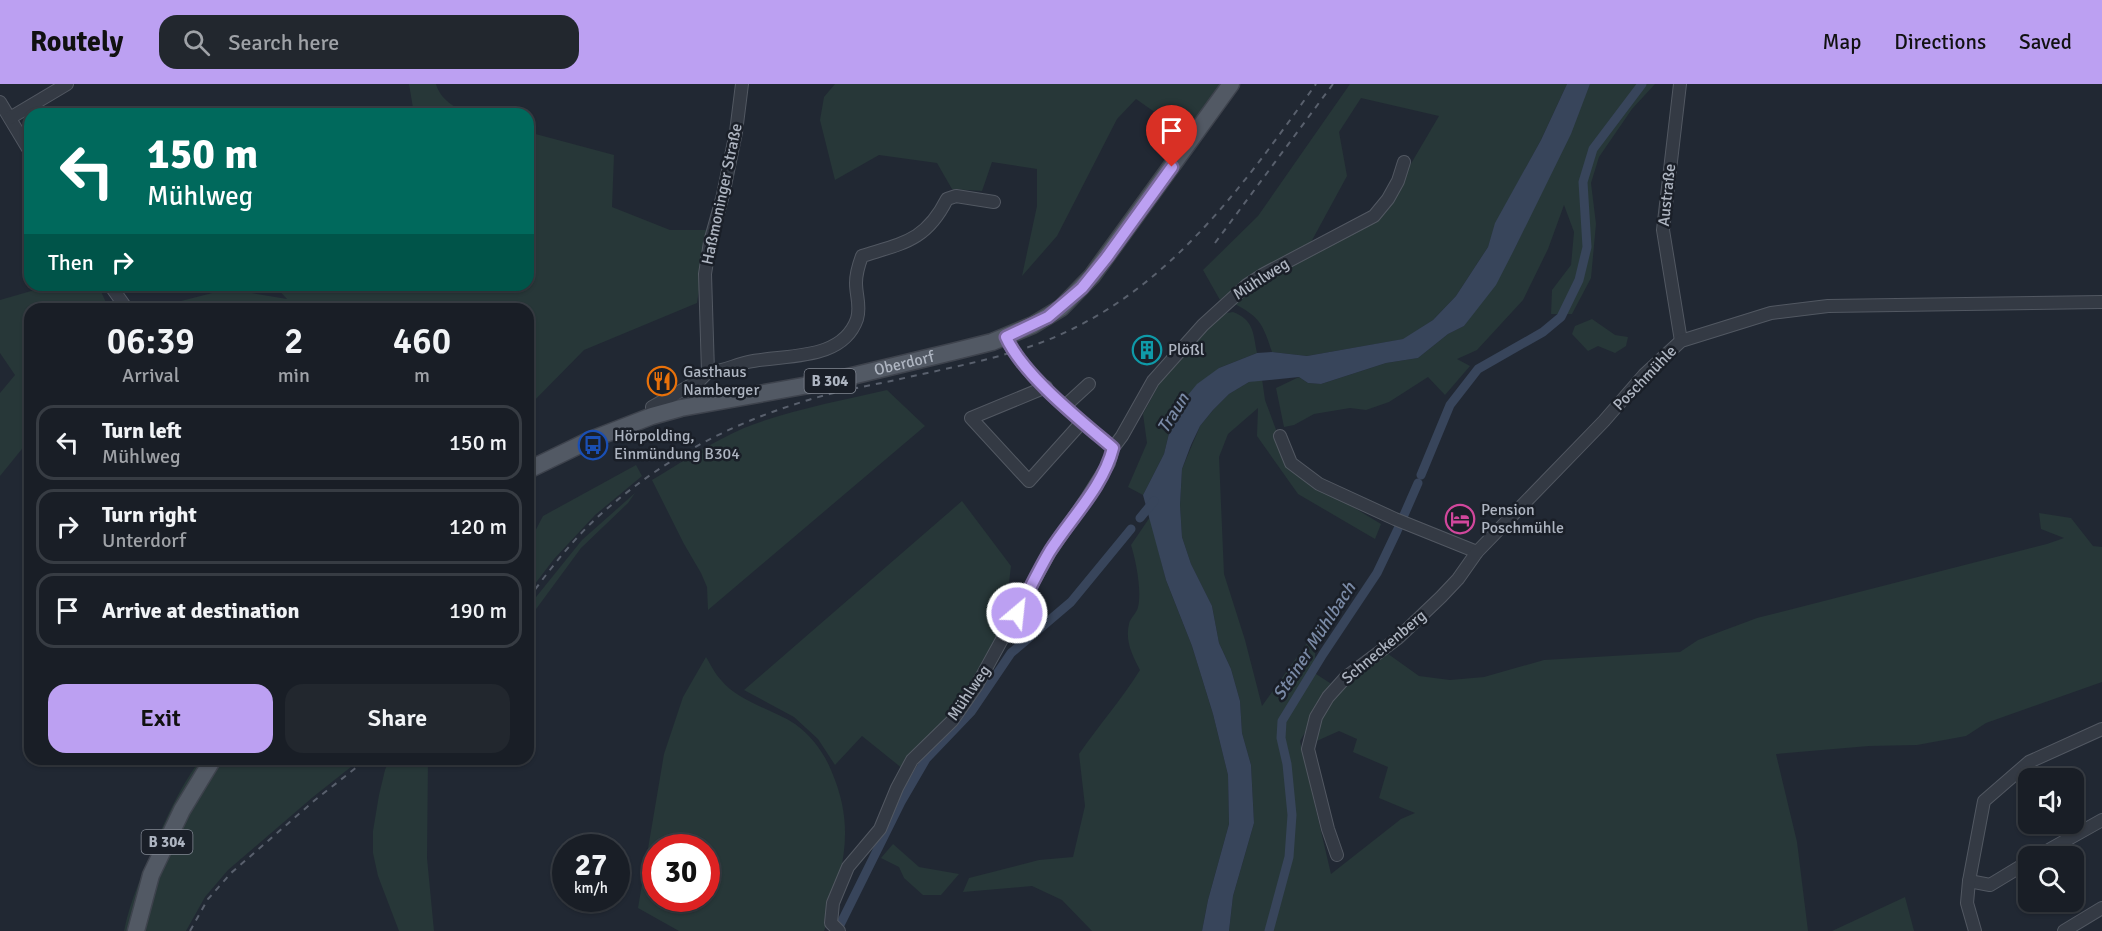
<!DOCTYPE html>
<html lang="en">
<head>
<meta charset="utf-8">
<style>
	body { margin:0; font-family:Signika,sans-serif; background:#22272e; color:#f1f3f6; height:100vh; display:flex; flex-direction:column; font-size:22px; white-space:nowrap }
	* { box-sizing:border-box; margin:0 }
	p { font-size:20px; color:#9fa2a7 }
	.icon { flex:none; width:33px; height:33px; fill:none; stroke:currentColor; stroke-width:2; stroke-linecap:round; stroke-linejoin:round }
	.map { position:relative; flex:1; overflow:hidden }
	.drawer { position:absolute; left:24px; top:219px; width:510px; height:462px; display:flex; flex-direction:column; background:#191e26; border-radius:18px; box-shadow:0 2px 4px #0004,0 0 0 2px #373c43 }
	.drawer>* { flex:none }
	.hud { position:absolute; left:24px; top:24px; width:510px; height:183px; border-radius:18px; box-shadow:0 2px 4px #0004,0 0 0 2px #373c43; background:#00695c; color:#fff; overflow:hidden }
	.fabs { position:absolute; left:2018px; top:684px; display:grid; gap:12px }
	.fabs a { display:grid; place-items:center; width:66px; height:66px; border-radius:12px; background:#191e26; box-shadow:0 2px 4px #0004,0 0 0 2px #373c43; font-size:30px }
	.speed { position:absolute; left:552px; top:750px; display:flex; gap:12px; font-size:30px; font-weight:700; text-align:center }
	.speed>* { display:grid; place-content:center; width:78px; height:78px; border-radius:50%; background:#191e26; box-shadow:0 2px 4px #0004,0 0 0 2px #373c43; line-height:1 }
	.speed small { font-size:15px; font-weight:400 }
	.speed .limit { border:9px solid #d22; background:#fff; color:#111 }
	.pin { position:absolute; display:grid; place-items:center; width:51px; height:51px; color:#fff; margin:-62px -26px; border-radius:50% 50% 50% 0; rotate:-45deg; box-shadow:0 0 6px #0007 }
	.pin .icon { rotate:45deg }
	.me { position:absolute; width:66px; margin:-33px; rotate:28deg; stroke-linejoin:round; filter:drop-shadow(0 0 4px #0008) }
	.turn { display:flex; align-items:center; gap:21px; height:126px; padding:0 24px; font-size:27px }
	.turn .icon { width:78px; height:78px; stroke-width:2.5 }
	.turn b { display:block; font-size:42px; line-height:51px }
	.then { display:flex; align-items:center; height:57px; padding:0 24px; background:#0003; gap:12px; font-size:22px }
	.eta { display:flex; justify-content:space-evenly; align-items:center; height:102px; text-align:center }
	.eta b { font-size:36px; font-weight:600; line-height:42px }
	.button { display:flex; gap:12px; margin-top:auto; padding:12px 24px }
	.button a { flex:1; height:69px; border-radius:18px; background:#bca0f2; color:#111; font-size:24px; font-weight:600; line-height:69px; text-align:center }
	.button a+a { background:#22272e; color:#f1f3f6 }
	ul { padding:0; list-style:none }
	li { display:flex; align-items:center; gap:18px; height:75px; margin:0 12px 9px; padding:0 12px; border:3px solid #373c43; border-radius:18px }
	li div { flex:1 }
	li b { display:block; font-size:22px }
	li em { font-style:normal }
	header { display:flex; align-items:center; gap:36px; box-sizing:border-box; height:84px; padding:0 30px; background:#bca0f2; color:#111 }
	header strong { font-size:28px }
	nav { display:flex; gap:33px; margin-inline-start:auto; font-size:21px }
	.search { width:420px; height:54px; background:#22272e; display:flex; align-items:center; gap:15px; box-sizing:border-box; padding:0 21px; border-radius:18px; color:#9fa2a7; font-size:22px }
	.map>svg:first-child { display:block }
	.green { fill:#273738; fill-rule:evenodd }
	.water { fill:#38455b }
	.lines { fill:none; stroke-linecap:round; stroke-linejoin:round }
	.canal { stroke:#38455b; stroke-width:9 }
	.minor-casing { stroke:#525862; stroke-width:14 }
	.major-casing { stroke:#3e434d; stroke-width:19 }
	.minor { stroke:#343a44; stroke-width:12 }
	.major { stroke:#525964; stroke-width:16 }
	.rail { stroke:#59606d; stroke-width:2; stroke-dasharray:6 6; stroke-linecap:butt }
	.route-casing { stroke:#7a689d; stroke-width:15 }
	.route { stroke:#bca0f2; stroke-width:10 }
	.labels { text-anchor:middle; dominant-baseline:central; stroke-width:5; stroke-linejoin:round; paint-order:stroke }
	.shield { fill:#1a1f28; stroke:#828893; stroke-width:1.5 }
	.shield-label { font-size:15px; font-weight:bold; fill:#aeb5c1 }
	.street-label { font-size:16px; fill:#aeb5c1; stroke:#1a1f28 }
	.poi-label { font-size:16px; fill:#aeb5c1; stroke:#1a1f28; text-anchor:start }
	.water-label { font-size:18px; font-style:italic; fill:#7a8aa6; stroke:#1a1f28 }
</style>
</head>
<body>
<header>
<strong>Routely</strong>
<div class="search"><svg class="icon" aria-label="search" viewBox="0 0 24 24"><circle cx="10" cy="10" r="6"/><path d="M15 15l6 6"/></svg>Search here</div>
<nav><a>Map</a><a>Directions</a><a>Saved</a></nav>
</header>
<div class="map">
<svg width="2102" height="847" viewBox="0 0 2102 847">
	<rect width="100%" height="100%" fill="#212833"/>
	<g class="green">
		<path d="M409,0h27c4,15 19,24 33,30h-55z"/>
		<path d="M835,0h389l-52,66 -10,-7 11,-18 -37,-26 -19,20 -60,117 -35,40 15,-70v-37l-45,-7 -10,29 -30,-2 -15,-26 -58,-8 -44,25 -15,-60 4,-23z"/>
		<path d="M1350,0h217l-26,56 -45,83 -8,24 -32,49 -23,24 -29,19 -97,17 -35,-4c-10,-30 -12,-35 -41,-50l23,-20 128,-69 57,-97 -78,-18 -22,34 8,44 -37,68 -62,32 -28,24 -17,-30 55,-54z"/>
		<path d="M1590,0h65l-23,25 -33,48 -8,26 5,41 -5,54 -19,36h-21l1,-24 19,-25 3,-33 -10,-27 -16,44 -25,51 -46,50 -20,9 13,7 -25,29 -17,-18 -39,25 -23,8 -16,-2 -36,6 -20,11 -10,2 -8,-39 23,-11 9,6 13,1 65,-21 32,-5 30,-24 16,-8 51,-78z"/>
		<path d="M528,48l86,23 -2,52 58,23h38l-11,73 -113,47 -56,57v-98h-349l2,-8 47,-12 59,10 -13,-14h254z"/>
		<path d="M52,201h46l11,24h-79v130l-30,37v-83l15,-18 -15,-22v-53z"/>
		<path d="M1233,228c21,8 20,21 24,41l-38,15 -47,53 -8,33 -21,41 -15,-8 19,-44 -4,-29 20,-37 58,-63z"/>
		<path d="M1592,235l23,16 13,2 -2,9 -11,7 -17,-7 -10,5 -16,-17 3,-8z"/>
		<path d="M1262,295l3,21 23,62 42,31 51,31 -6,15 -77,-45 -41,-58 1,-28 -30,26 -9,23 5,117 21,66 17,66 52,-73 2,41 17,11 -33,56 31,133 70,-55 14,-6 -36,-15 9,-31 -35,-15 4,-13 -18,-8 -29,13 19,-46 55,-47 35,25 31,4 34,-3 60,-17 136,-8 18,-12 59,-22 290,-74 17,-6 -23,-9 -2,-16 32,5 22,28 9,1v135l-116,41 -20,13 -49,9 -48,1 -93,8 21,88 11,89h-579l4,-35 21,-73 -3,-58 -9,-32 -2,-32 -9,-32 -12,-26 -7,-37 -21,-42 -9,-27 -2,-32 2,-36 18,-43 13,-16 16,-16 20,-12z"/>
		<path d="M887,306l38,36 -217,184 -1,-23 -6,-14 -17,-29 -32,-64c30,-18 60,-38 92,-52 45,-18 96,-27 143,-38z"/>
		<path d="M636,381l6,11 -47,39 -41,44 -26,34v-48l15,-29z"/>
		<path d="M635,409l-7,10 -47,45 -53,72v-13l54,-67z"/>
		<path d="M962,417l49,65 -3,25 8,18 -49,85 -64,75 -41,-33 -27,29 -17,-26 -24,-22 -50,-27z"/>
		<path d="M1150,433l16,63 26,66 21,68 15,61 1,49 -21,76 -6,31h-110l-30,-31 -30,-14 -69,6 6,-14 70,-18 34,-3 12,-51 -6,-52c20,-29 43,-55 61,-84 -8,-15 -15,-29 -11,-46 1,-6 8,-11 9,-17 4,-16 -2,-46 -7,-62z"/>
		<path d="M706,573c5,8 9,17 15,23 18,22 51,29 74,44 16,11 29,29 36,46 25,58 12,94 -3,151l-4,10h-145l-41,-23 26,-154 19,-57zM656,764h50v50h-50z"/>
		<path d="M201,675h7l-77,172h-7c6,-31 19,-58 31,-87 13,-30 26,-59 46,-85z"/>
		<path d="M222,675h139l-48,38 -85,73 -23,27 -19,34h-43l15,-53 31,-65z"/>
		<path d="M390,675h38l-1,99 7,73h-35l-21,-55 -5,-23v-22l6,-36 6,-25z"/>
		<path d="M893,760l26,23 40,7 -18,21h-18l-19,-17 -5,-11 -18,-9z"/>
		<path d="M1905,813l9,34h-82z"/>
	</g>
	<path class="water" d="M1567,0h23l-19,50 -56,114 -19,37 -32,41 -16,8 -30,24 -32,5 -65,21 -13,-1 -9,-6 -50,5 -20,12 -16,16 -13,16 -9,19 -9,24 -2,36 2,32 9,27 21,42 7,37 12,26 9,32 2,32 9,32 3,58 -21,73 -4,35h-27l6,-31 21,-76 -1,-49 -15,-61 -21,-68 -26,-66 -23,-85 21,-41 8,-33 11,-20 14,-17 22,-16 38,-15 15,-1 35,4 96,-17 30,-19 23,-24 32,-49 7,-24 46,-83z"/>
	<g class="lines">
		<g class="canal">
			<path d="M1421,391l29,-70 28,-36 65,-37 18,-15 18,-37 8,-33 -4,-65 10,-33 49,-65"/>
			<path d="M1140,434l14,-17"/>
			<path d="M837,847l64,-129 25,-43 45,-47 40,-59 60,-51 60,-73"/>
			<path d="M1269,847l20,-74 3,-42 -5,-51 -6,-26 1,-17 41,-67 54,-81 20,-42 21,-48"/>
		</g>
		<g class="minor-casing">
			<g id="minor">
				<path d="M1680,0l-17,146 18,111"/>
				<path d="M0,18l30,50"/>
				<path d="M10,34l57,-34"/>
				<path d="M110,201l17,24"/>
				<path d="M1006,253c18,40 73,82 107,111"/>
				<path d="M708,288c15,0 26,-7 40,-10 36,-8 94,0 109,-43 4,-13 -1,-23 -1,-36 0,-10 3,-19 6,-27 41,-13 64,-15 85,-57l9,-3 38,6"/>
				<path d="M1046,303l-75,31 58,63 53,-59"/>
				<path d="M1065,322l24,-22"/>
				<path d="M652,332v-9l48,-27 8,-8 -3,-98 5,-32 13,-47 13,-63 6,-48"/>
				<path d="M1280,352l11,27 28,21 76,35 82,33"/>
				<path d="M1337,771l-9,-26 -20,-80 8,-32 12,-20 18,-20 52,-39 43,-41 17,-18 19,-27 127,-131 40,-46 37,-34 90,-28 57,-7 274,-4"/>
				<path d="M2038,772l64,-36"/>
				<path d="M1969,797l21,4 38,-23"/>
				<path d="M839,847l-8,-8 2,-20 15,-36 32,-38 17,-41 15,-28 40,-39 25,-36 73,-133 37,-54 22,-35 4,-15 9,-12 31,-55 50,-56 44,-40 17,-11 110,-58 14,-17 10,-18 6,-19"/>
				<path d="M1975,847l-8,-28 2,-22 15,-80 45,-39 73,-33"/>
				<path d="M2064,847l38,-23"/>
			</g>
		</g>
		<g class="major-casing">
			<g id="major">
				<path id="s1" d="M528,386l62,-30 62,-24 29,-8 150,-27 121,-29 40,-10 41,-17 28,-17 31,-32 139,-192"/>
				<path d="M136,847l15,-56 31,-65 31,-51"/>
			</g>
		</g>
		<use href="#minor" class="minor"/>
		<use href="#major" class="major"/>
		<g class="rail">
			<path d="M1215,159l118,-159"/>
			<path d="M528,515c22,-30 45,-60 73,-85 61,-54 126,-89 204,-113 31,-10 64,-15 95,-22 61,-14 123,-24 178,-53 103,-52 172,-150 238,-242"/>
			<path d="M190,847l18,-32 23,-26 84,-73 52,-41"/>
		</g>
	</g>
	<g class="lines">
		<g class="route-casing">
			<path id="route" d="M1017,529c11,-20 21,-42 33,-62 21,-33 53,-64 63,-103 -33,-28 -90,-73 -107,-111l42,-20 34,-29 25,-31 65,-90"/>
		</g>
		<use href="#route" class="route"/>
	</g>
	<defs>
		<g id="building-ring" transform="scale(1.5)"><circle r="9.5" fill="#1a1f28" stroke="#0f9aa8" stroke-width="1.5"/><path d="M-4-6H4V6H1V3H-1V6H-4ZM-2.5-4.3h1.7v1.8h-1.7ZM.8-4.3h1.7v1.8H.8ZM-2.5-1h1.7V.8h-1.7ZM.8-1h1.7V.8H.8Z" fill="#0f9aa8"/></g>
		<g id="restaurant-ring" transform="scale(1.5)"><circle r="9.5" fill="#1a1f28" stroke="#e8710a" stroke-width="1.5"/><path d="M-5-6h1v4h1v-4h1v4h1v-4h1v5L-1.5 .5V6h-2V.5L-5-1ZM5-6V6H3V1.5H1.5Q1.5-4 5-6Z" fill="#e8710a"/></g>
		<g id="bus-ring" transform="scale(1.5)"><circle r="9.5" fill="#1a1f28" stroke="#1a4fb4" stroke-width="1.5"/><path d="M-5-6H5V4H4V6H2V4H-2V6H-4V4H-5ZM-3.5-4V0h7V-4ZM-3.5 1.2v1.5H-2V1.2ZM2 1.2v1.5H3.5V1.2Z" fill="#1a4fb4"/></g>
		<g id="hotel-ring" transform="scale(1.5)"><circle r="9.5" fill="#1a1f28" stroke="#d1479c" stroke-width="1.5"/><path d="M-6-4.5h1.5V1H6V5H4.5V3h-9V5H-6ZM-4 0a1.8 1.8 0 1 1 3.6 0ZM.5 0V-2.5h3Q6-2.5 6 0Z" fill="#d1479c"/></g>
	</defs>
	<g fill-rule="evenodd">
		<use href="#building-ring" x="1147" y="266"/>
		<use href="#restaurant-ring" x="662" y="297"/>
		<use href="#bus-ring" x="593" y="361"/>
		<use href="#hotel-ring" x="1460" y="435"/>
	</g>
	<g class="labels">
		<g class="shield">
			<rect x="804.5" y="285" width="51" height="24" rx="4.5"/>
			<rect x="141.5" y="746" width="51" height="24" rx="4.5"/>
		</g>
		<g class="shield-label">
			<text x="830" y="297">B 304</text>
			<text x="167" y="758">B 304</text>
		</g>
		<g class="street-label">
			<text transform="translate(722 110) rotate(-78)">Haßmoninger Straße</text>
			<text transform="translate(1667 111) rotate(-84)">Austraße</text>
			<text transform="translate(1261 195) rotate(-33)">Mühlweg</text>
			<text stroke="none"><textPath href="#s1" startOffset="393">Oberdorf</textPath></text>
			<text transform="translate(1645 294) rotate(-46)">Poschmühle</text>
			<text transform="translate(1384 563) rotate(-40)">Schneckenberg</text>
			<text transform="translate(969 609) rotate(-56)">Mühlweg</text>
		</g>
		<g class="poi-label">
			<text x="1168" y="266">Plößl</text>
			<text x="683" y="288">Gasthaus<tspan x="683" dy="18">Namberger</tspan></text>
			<text x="614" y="352">Hörpolding,<tspan x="614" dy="18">Einmündung B304</tspan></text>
			<text x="1481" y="426">Pension<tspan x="1481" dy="18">Poschmühle</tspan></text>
		</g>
		<g class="water-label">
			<text transform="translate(1173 329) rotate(-58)">Traun</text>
			<text transform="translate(1314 557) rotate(-57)">Steiner Mühlbach</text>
		</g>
	</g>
</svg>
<div class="fabs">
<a><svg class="icon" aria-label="sound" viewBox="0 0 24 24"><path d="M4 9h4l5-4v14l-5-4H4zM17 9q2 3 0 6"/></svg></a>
<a><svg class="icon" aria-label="search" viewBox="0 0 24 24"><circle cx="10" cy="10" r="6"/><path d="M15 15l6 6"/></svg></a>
</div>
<div class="speed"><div>27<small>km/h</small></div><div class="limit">30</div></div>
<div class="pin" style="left:1172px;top:83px;background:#d93025"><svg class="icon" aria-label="arrive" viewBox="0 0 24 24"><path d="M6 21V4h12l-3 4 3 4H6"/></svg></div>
<svg class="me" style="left:1017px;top:529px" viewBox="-20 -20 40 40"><circle r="17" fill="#bca0f2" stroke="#fff" stroke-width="3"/><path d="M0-11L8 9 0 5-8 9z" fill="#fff"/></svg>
<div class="hud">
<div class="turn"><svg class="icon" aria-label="left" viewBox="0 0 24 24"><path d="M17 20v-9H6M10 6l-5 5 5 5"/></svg><div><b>150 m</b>Mühlweg</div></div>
<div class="then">Then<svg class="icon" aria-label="right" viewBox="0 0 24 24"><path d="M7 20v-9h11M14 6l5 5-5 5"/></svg></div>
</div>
<section class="drawer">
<div class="eta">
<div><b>06:39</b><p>Arrival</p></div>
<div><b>2</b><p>min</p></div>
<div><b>460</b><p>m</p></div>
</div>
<ul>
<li><svg class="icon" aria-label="left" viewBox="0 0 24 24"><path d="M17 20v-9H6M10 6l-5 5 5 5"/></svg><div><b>Turn left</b><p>Mühlweg</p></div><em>150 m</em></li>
<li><svg class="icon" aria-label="right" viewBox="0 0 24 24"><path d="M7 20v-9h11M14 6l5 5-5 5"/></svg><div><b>Turn right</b><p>Unterdorf</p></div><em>120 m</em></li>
<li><svg class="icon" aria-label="arrive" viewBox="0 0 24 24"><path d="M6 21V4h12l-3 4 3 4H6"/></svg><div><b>Arrive at destination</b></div><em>190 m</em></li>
</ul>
<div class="button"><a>Exit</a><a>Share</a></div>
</section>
</div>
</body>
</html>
